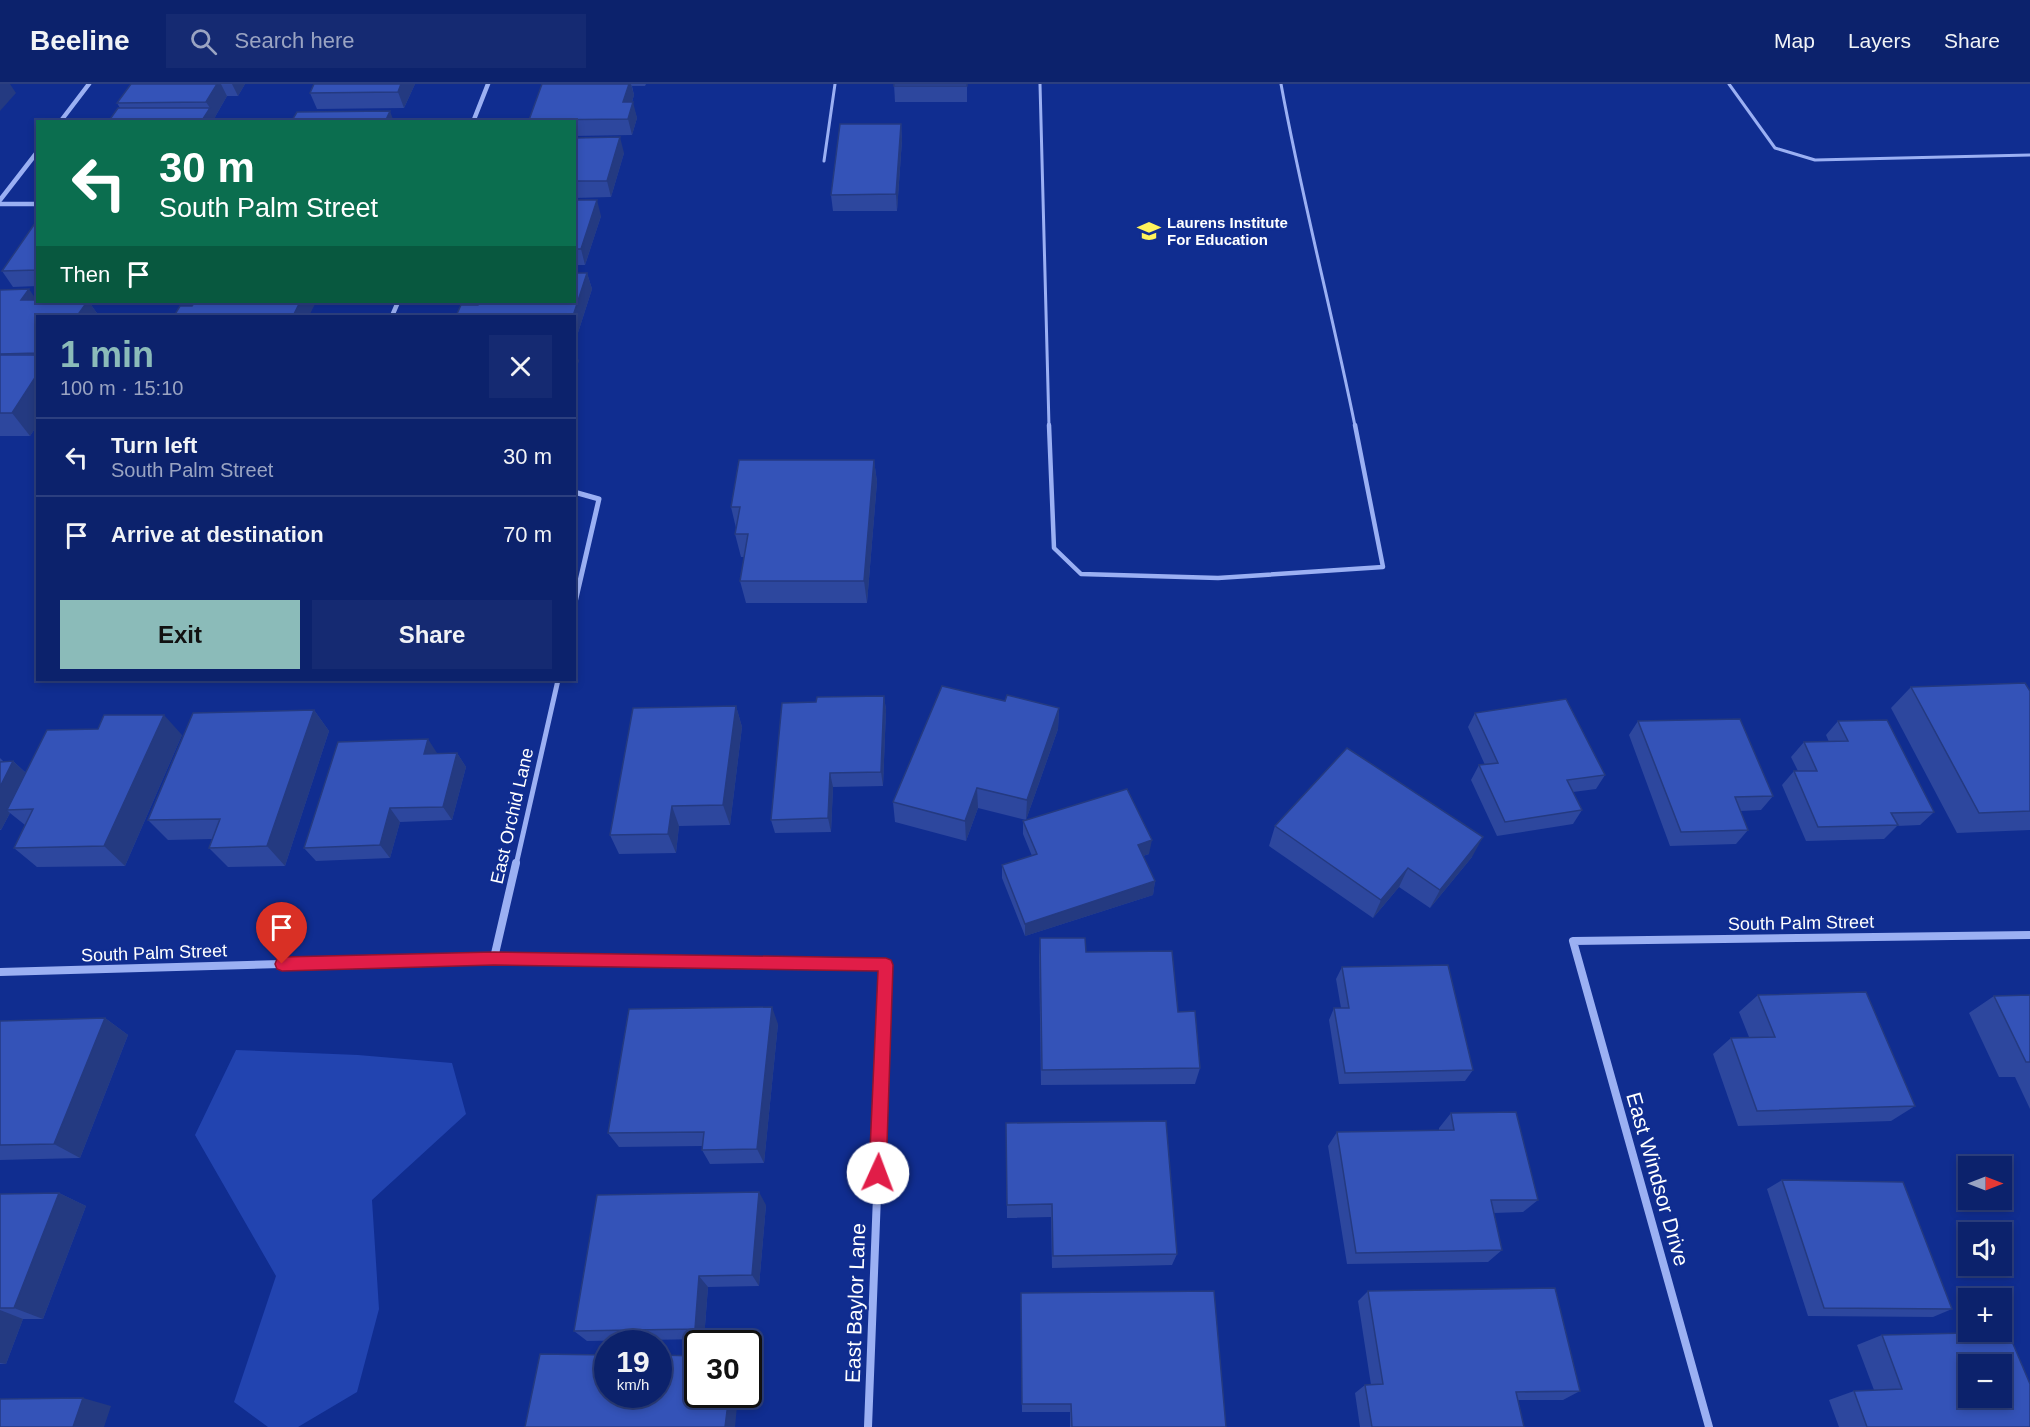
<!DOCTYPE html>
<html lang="en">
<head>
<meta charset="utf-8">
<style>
	body { margin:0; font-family:Helvetica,sans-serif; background:#152a72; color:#f1f3f6; height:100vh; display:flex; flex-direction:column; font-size:22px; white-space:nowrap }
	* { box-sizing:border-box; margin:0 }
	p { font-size:20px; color:#9aa4c2 }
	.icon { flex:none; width:33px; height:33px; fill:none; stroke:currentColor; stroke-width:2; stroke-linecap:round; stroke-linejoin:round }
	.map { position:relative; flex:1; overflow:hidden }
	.drawer { position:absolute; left:36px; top:231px; width:540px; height:366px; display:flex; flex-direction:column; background:#0c226c; border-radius:0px; box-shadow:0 3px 9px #0003,0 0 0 2px #2c3f7f }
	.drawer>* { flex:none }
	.banner { position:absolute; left:36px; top:36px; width:540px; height:183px; border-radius:0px; box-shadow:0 3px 9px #0003,0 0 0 2px #2c3f7f; background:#0b6e4f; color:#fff; overflow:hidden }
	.needle { width:39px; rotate:90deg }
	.buttons { position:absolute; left:1958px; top:1072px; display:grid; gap:12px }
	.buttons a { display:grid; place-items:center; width:54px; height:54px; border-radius:0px; background:#0c226c; box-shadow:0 3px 9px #0003,0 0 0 2px #2c3f7f; font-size:30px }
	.speed { position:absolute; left:594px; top:1246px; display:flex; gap:12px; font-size:30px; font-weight:700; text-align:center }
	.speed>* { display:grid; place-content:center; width:78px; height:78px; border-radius:50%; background:#0c226c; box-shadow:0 3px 9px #0003,0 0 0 2px #2c3f7f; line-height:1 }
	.speed small { font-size:15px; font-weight:400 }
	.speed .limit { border:3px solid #111; border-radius:9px; background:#fff; color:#111 }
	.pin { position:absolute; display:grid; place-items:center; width:51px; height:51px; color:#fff; margin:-62px -26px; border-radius:50% 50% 50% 0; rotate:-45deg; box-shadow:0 0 6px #0007 }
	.pin .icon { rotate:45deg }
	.me { position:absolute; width:66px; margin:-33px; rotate:2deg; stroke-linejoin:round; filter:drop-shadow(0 0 4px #0008) }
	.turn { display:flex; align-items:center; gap:21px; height:126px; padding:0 24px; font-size:27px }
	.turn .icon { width:78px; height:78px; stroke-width:2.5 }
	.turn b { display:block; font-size:42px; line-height:51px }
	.then { display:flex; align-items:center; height:57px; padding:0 24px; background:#0003; gap:12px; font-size:22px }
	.round { display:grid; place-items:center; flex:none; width:63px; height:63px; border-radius:0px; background:#152a72 }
	.overview { display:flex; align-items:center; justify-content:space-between; height:102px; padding:0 24px }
	h1 { font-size:36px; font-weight:700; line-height:45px; color:#8bbbb9 }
	.cta { display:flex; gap:12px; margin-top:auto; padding:12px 24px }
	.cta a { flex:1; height:69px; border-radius:0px; background:#8bbbb9; color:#111; font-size:24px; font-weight:700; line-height:69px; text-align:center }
	.cta a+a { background:#152a72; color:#f1f3f6 }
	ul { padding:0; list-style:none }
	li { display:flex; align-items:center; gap:18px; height:78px; padding:0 24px; border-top:2px solid #2c3f7f }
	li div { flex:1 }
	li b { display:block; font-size:22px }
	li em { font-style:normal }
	header { display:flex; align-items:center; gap:36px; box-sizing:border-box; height:84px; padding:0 30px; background:#0c226c; border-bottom:2px solid #2c3f7f }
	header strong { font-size:28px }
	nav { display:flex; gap:33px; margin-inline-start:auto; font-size:21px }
	.search { width:420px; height:54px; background:#152a72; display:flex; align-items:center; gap:15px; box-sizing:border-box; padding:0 21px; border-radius:0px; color:#9aa4c2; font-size:22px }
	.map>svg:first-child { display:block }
	.green { fill:#2244b0 }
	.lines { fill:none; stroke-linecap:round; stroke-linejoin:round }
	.lane-far1 { stroke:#9bb0f3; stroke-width:3 }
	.lane { stroke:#9bb0f3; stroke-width:4.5 }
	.street-far2 { stroke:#9bb0f3; stroke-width:4.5 }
	.street-far1 { stroke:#9bb0f3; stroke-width:5 }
	.street { stroke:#9bb0f3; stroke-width:8 }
	.wall { fill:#2d479e }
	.shaded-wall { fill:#243a81 }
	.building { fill:#3453b8; stroke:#243a81; stroke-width:1.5; fill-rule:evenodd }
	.route { fill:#e11d48; stroke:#92132f; stroke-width:1.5 }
	.labels { text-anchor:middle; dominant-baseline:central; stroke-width:4.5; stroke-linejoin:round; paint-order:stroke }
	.far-poi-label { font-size:15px; font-weight:bold; fill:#fff; stroke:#102d90; text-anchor:start }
	.street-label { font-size:18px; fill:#fff; stroke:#102d90 }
	.near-street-label { font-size:21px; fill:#fff; stroke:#102d90 }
</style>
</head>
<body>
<header>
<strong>Beeline</strong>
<div class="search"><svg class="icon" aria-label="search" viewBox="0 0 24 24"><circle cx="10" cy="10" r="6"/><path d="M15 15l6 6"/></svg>Search here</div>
<nav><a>Map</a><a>Layers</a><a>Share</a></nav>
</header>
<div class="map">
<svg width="2030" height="1343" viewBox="0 0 2030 1343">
	<rect width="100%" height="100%" fill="#102d90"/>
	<path class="green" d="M236,966l122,5 94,8 14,51 -94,86 7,109 -22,83 -59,35h-30l-34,-25 42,-126 -81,-141z"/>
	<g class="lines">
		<g class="lane-far1">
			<path d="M1040,0l9,342"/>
			<path d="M1281,0c21,115 51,228 74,342"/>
			<path d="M1729,0l46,64 40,12 215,-5"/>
			<path d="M824,77l11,-77"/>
		</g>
		<path class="lane" d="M1049,341l5,123 27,26 137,4 165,-11 -28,-142"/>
		<g class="street-far2">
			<path d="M60,38l29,-38"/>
			<path d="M473,38l15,-38"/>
			<path d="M0,116l38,-49"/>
			<path d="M0,120h38"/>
			<path d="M392,232l6,-14"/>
		</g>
		<g class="street-far1">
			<path d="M574,408l25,7 -25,108"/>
			<path d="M516,781l42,-185"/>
		</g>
		<g class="street">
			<path d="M494,874l22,-95"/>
			<path d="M0,888l494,-14 392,7 -18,462"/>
			<path d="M1709,1343l-136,-486 457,-6"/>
		</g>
	</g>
	<g class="wall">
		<path d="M131,0h114l-7,12h-11l-12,21 -95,-9 -3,-5z"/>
		<path d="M415,0l-11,24 -87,1 -7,-16z"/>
		<path d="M542,0h104l-1,2h-13l2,9 -2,7 5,16 -5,17 -58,1v-14h-45v-2z"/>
		<path d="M894,0h73v18h-72z"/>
		<path d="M901,40l1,16 -5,71h-64l-2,-16z"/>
		<path d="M574,54l50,15 -13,44 -37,1z"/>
		<path d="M574,116l27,16 -16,49h-11z"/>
		<path d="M38,135v67l-25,1 -11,-16z"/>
		<path d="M587,189l5,16 -16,50h-2v-23l-104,-11 -1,-3h105z"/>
		<path d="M0,206l36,10 2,2h51l10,14h-61v108l-8,12h-30z"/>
		<path d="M874,376l3,22 -10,121h-121l-6,-22 4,-24h-3l-6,-23 1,-6 -5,-21z"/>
		<path d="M1911,603l119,4v139l-73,3 -66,-125z"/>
		<path d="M884,612l2,14 -3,76 -50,1 -2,45 -56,1 -4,-13 45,-118z"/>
		<path d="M1005,617l54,7 -1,21 -32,91 123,34 -6,2 12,25 -2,14 -128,41 -23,-58v-13l30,-9 -9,-22v-13l3,-1 -48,-12 -12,33 -71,-19 -2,-20z"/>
		<path d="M736,622l6,21 -12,98 -51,1 -3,27 -57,1 -9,-19z"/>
		<path d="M314,626l15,21 -44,135 -57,1 -19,-19 3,-9 -44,1 -20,-20z"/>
		<path d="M1475,629l130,62 -9,14 -23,3 9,18 -9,14 -76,12 -26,-56 8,-15h6l-17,-38z"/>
		<path d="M1638,637l135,75 -12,14 -21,1 8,19 -12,14 -66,2 -41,-111z"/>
		<path d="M1838,637l96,91 -14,13 -23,1 -13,13 -78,2 -24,-56 12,-14h4l-7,-14 13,-15h25l-3,-7z"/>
		<path d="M182,651l-57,131 -88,1 -23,-19 11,-23 -15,-12 -9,17h-1v-72l4,4 9,-1 12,11z"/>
		<path d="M437,669h20l9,14 -14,53 -52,2 -10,36 -74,3 -12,-13z"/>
		<path d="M1275,742l197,31 -42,51 -31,-21 -26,31 -104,-72z"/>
		<path d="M1040,854l46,14 92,60 22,56 -5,16 -154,1 -2,-129z"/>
		<path d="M1342,883l131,103 -8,11 -126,3 -10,-64 5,-12h7l-5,-29z"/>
		<path d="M1758,911l157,111 -24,15 -153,5 -25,-72 18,-16 18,-1 -10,-25z"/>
		<path d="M2030,911v114l-15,-32h-16l-30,-64 25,-17z"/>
		<path d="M105,934l23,17 -48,123 -80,2v-139z"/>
		<path d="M778,940l-14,139 -54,1 -8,-14v-4l-83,1 -11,-14z"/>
		<path d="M1451,1029l87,87 -15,12 -29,1 8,37 -14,12 -141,2 -19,-118 9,-14 102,-2v-2z"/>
		<path d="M1006,1039l171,131 -5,11 -120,3 -1,-51 -44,1z"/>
		<path d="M1782,1096l170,129 -19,8 -125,-1 -41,-127z"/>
		<path d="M59,1109l27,13 -43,113h-20l-17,45h-6v-170z"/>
		<path d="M766,1121l-7,81 -51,1 -4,52 -117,2 -13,-10z"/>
		<path d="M1368,1207l212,100 -17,9h-45l6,27h-164l-5,-34 10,-8h6l-13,-84z"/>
		<path d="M1021,1209l205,134h-156v-15h-48z"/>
		<path d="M1882,1251l148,92h-191l-10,-27 25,-9 20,-1 -17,-45z"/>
	</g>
	<g class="shaded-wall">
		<path d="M0,0h10l6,9 -16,18z"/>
		<path d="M217,0h4l6,12 -12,21 2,5h-16l9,-14 -4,-6z"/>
		<path d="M232,0h13l-7,12z"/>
		<path d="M401,0h14l-11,24 -6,-16z"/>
		<path d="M629,0h2l3,11 -7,23 -4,-16z"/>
		<path d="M633,18l4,16 -5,17 -4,-16z"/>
		<path d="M390,27l4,11h-9z"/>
		<path d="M901,40l1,16 -5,71 -1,-17z"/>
		<path d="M620,53l4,16 -13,44 -4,-16z"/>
		<path d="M597,116l4,16 -16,49 -4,-16z"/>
		<path d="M587,189l5,16 -16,50 -2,-6v-17h-1z"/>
		<path d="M29,205l11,16 -19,-5z"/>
		<path d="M87,218h2l10,14h-22z"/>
		<path d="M300,218h14l1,2 -6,12h-16z"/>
		<path d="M574,264l5,13 -5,14z"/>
		<path d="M38,289v51l-8,12 -18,-23z"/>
		<path d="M874,376l3,22 -10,121 -3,-22z"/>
		<path d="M884,612l2,14 -3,76 -2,-14z"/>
		<path d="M736,622l6,21 -12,98 -7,-20z"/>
		<path d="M1059,624l-1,21 -32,91 1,-20z"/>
		<path d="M314,626l15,21 -44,135 -18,-20z"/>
		<path d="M164,631l18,20 -57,131 -21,-20z"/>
		<path d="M428,655l9,14 -13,1z"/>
		<path d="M457,669l9,14 -14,53 -9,-13z"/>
		<path d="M13,677l16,15 -22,34 3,3 -9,17 -1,-1v-42z"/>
		<path d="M830,689l3,14 -2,45 -3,-14z"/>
		<path d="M977,704l1,20 -12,33 -1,-20z"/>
		<path d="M672,722l7,20 -3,27 -8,-19z"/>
		<path d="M390,724l10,14 -10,36 -10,-13z"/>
		<path d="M1483,753l-11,20 -42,51 10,-18z"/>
		<path d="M1152,756l-3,14 -13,4 2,-13z"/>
		<path d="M1408,784l-9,19 -26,31 8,-18z"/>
		<path d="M1155,797l-2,14 -128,41v-12z"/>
		<path d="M772,923l6,17 -14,139 -7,-14z"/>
		<path d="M105,934l23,17 -48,123 -26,-14z"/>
		<path d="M759,1108l7,13 -7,81 -7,-11z"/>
		<path d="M59,1109l27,13 -43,113 -29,-11z"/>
		<path d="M699,1192l9,11 -4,52 -9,-10z"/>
		<path d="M0,1226l23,9 -17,45 -6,-1z"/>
		<path d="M729,1311h9l-3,32h-10z"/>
		<path d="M83,1314l28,8 -7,21h-31z"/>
	</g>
	<g class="building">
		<path d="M131,0h86l-11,18 -89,1z"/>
		<path d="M314,0h87l-3,8 -88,1z"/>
		<path d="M542,0h87l-6,18h10l-5,17 -99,1z"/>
		<rect x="894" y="0" width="73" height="2"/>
		<path d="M118,24h92l-9,14h-93z"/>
		<path d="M390,27l-5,11h-94l6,-10z"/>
		<path d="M840,40h61l-5,70 -65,1z"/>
		<path d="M620,53l-13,44h-33v-43z"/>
		<path d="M574,116h23l-16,49h-7z"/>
		<path d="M38,135v51l-36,1z"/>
		<path d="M574,189h13l-14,43h-117l5,-11h17l2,-3h94z"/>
		<path d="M29,205l-8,11h17v2h49l-10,14h-39v37l-38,1v-64z"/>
		<path d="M195,218h105l-7,14h-119l6,-10h12z"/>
		<path d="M0,271h38v18l-26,40h-12z"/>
		<path d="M739,376h135l-10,121h-124l8,-47h-13l5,-27h-9z"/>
		<path d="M2025,599l5,8v120l-51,2 -68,-126z"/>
		<path d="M942,602l63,15 2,-6 52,13 -32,92 -50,-12 -12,33 -72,-19z"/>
		<path d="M884,612l-3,76 -51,1 -2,45 -57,2 11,-117 34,-1 1,-5z"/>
		<path d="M1566,615l39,76 -38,5 15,30 -77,12 -26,-57 19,-2 -23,-50z"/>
		<path d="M736,622l-13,99 -51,1 -4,28 -58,1 23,-127z"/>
		<path d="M314,626l-47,136 -58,2 11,-29 -72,1 45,-107z"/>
		<path d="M104,631h60l-60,131 -90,2 19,-39 -26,1 40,-80 51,-1z"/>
		<path d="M1740,635l33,77 -38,1 13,33 -67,2 -43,-111z"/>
		<path d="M1887,636l47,92 -43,1 7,12 -80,2 -24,-56h23l-13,-29 44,-1 -10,-20z"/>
		<path d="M428,655l-4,15 33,-1 -14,54 -53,1 -10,37 -76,3 34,-106z"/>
		<path d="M1347,664l136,89 -43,53 -32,-22 -27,32 -106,-74z"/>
		<path d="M13,677l-13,26v-25z"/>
		<path d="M1127,705l25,51 -14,5 17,36 -130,43 -23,-59 35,-11 -14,-33z"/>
		<path d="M1040,854h45l1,14 86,-1 6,61 17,-1 5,57 -158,2z"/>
		<path d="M1448,881l25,105 -128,3 -11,-65h15l-7,-41z"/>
		<path d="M1866,908l49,114 -158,5 -26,-73 44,-1 -17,-42z"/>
		<path d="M2030,911v67h-4l-32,-66z"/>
		<path d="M772,923l-15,142 -55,1 2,-18 -96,1 21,-124z"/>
		<path d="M105,934l-51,126 -54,1v-124z"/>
		<path d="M1516,1028l22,88h-47l11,50 -146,3 -19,-121 117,-2 -3,-17z"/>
		<path d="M1166,1037l11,133 -124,2 -1,-52 -45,1 -1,-82z"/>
		<path d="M1782,1096l121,2 49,127 -128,-1z"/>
		<path d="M759,1108l-7,83 -53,1 -4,53 -121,2 23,-136z"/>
		<path d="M59,1109l-45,115h-14v-114z"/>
		<path d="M1555,1204l25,103 -64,1 8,35h-152l-7,-42 18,-1 -15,-93z"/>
		<path d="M1214,1207l12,136h-154l-1,-23h-49l-1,-111z"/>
		<path d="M2008,1248l22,52v43h-163l-13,-36 48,-2 -20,-54zM1968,1281h33v33h-33z"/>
		<path d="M540,1270l68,1v40h50v-40l40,1v39h31l-4,32h-200z"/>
		<path d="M83,1314l-10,29h-73v-28z"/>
	</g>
	<path class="route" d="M494,868l392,6 5,2 2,5 -7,208 -2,6 -6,2 -6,-2 -3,-6 9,-202 -384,-6 -212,6 -5,-2 -2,-5 2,-5 5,-2z"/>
	<defs>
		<g id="school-bare" transform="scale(1.8)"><path d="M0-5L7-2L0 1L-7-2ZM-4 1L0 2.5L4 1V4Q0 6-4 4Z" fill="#fff35c" stroke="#102d90" stroke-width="2.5" paint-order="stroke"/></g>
	</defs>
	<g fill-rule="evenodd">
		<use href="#school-bare" x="1149" y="147"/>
	</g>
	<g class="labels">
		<g class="far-poi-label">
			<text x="1167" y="138">Laurens Institute<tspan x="1167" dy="17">For Education</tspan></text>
		</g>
		<g class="street-label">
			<text transform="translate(512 732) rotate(-77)">East Orchid Lane</text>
			<text transform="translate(1801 839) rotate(-1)">South Palm Street</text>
			<text transform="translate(154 869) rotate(-2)">South Palm Street</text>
		</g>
		<g class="near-street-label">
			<text transform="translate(1658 1095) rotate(74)">East Windsor Drive</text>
			<text transform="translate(855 1219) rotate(-88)">East Baylor Lane</text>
		</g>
	</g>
</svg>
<div class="buttons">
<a><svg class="needle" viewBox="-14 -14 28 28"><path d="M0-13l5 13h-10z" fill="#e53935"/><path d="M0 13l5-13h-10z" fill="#9aa4c2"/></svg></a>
<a><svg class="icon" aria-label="sound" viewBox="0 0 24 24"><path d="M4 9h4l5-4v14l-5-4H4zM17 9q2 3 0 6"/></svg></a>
<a>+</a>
<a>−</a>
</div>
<div class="speed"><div>19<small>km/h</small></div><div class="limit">30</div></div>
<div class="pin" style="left:282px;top:880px;background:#d93025"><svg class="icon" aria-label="arrive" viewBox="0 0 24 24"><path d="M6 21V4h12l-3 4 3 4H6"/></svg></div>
<svg class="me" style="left:878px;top:1089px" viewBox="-20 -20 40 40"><circle r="19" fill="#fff"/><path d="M0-13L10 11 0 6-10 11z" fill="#e11d48"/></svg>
<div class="banner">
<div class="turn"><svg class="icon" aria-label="left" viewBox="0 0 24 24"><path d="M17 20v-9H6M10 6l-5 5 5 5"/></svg><div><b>30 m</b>South Palm Street</div></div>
<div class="then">Then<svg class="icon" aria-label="arrive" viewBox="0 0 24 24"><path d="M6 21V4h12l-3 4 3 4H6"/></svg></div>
</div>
<section class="drawer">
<div class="overview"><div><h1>1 min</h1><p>100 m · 15:10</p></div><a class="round"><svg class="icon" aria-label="close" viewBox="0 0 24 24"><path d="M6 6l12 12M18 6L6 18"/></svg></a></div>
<ul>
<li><svg class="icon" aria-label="left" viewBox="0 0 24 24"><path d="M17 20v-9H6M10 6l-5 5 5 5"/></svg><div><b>Turn left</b><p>South Palm Street</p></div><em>30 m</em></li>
<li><svg class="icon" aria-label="arrive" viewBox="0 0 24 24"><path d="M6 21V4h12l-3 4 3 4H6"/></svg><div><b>Arrive at destination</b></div><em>70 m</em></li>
</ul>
<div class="cta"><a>Exit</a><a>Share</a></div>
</section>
</div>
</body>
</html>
